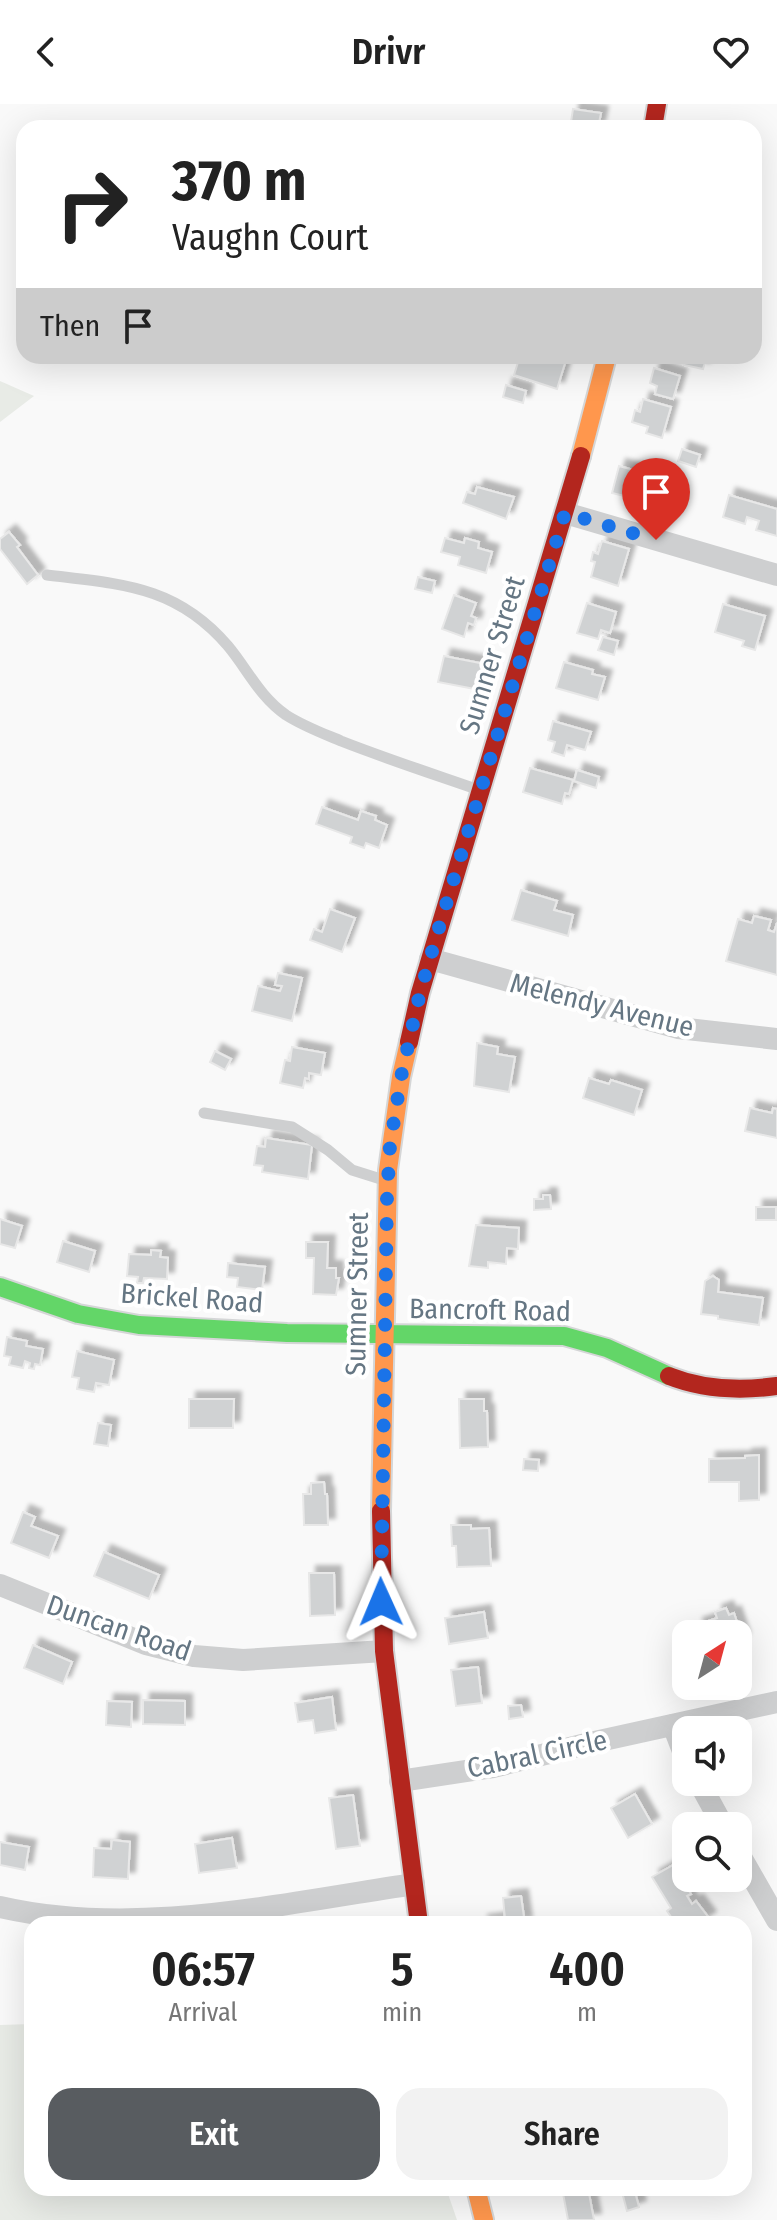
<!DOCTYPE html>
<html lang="en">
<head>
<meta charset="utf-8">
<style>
	body { margin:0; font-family:"Fira Sans Condensed",sans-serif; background:#f2f2f2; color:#222; height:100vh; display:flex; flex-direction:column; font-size:30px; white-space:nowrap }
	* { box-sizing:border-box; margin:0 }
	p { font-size:26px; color:#767676 }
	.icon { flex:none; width:44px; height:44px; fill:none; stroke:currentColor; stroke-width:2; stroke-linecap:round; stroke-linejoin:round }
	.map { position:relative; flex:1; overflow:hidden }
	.drawer { position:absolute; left:24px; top:1812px; width:728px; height:280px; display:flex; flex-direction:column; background:#fff; border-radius:24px; box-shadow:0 8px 32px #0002 }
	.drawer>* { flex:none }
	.top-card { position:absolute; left:16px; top:16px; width:746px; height:244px; border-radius:24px; box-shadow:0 8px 32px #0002; background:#fff; color:#222; overflow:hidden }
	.needle { width:52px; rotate:36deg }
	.tools { position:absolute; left:672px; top:1516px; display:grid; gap:16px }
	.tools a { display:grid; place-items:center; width:80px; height:80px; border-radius:16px; background:#fff; box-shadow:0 8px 32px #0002; font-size:40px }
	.pin { position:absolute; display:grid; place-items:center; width:68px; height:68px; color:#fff; margin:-82px -34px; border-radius:50% 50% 50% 0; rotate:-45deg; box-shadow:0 0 8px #0007 }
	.pin .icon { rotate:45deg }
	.me { position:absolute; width:88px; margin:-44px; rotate:359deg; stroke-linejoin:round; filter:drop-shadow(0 0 6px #0008) }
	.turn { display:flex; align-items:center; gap:28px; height:168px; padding:0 24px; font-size:36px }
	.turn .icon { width:104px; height:104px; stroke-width:2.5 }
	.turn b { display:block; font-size:56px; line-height:68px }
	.then { display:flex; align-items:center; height:76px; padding:0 24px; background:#0003; gap:16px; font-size:30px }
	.eta { display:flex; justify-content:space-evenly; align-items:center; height:136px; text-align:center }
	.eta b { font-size:48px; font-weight:600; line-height:56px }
	.primary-button { display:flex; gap:16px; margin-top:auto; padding:16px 24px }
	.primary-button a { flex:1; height:92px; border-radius:24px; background:#585c60; color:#fff; font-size:32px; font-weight:600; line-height:92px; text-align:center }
	.primary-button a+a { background:#f2f2f2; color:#222 }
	header { display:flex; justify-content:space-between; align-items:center; height:104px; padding:0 24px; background:#fff; font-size:36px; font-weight:600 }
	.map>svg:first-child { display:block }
	.green { fill:#e8ebe6 }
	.building { fill:#d0d2d3; stroke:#e8e8e8; stroke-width:2; filter:url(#shadow) }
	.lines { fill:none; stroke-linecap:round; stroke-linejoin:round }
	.fast-casing { stroke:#d5d6d7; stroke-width:22 }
	.slow-casing { stroke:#d5d6d7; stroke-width:22 }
	.jam-casing { stroke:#d5d6d7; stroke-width:22 }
	.lane { stroke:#cecfd0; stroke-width:11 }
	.street { stroke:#cecfd0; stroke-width:22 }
	.fast { stroke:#63d668; stroke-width:18 }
	.slow { stroke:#ff974d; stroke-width:18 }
	.jam { stroke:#b3261e; stroke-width:18 }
	.route { stroke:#1a73e8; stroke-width:14; stroke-dasharray:0 25.2 }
	.labels { text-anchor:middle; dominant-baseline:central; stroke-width:8; stroke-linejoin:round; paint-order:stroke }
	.street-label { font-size:28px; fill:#657683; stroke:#fff }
</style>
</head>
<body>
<header><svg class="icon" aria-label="back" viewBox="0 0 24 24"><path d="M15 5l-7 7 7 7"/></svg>Drivr<svg class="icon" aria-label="heart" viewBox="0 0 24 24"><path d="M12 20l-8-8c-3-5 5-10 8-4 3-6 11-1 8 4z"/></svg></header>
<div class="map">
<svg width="777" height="2116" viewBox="0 0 777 2116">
	<defs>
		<filter id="shadow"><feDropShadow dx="7" dy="-7" stdDeviation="2" flood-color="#0004"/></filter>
	</defs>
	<rect width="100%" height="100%" fill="#f9f9f9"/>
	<g class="green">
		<path d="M0,277l34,15 -34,26z"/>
		<path d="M32,1920v164h414l11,32h-457v-195z"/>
	</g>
	<g class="building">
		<path d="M573,5l28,4 -3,15h-28z"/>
		<path d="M520,252h31l15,4 -9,29 -43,-14z"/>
		<path d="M686,252l20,3 -3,10 -19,-4z"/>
		<path d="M654,264l26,8 -7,23 -18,-5 2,-8 -7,-3z"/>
		<path d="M506,281l20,6 -3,12 -20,-6z"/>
		<path d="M643,295l28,8 -9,31 -16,-5 2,-6 -16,-5 3,-12 5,2z"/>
		<path d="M682,345l18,6 -4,12 -18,-6z"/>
		<path d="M619,362l33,9 -7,26 -33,-8z"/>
		<path d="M477,383l37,10 -8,22 -43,-16 4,-11 8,2z"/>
		<path d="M729,391l48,14v27l-21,-6 3,-9 -12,-4 -2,7 -22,-7z"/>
		<path d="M9,428l11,13 -3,2 21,28 -11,9 -27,-35v-10z"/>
		<path d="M445,434l19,5 1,-5 14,4 -1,6 14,4 -6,21 -28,-8 2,-8 -19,-5z"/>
		<path d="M602,437l27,8 -11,37 -27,-9 4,-15 -4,-1 2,-9 5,2z"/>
		<path d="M418,473l17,4 -3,12 -17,-4z"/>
		<path d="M454,491l22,8 -5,13 5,2 -2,7 -6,-2 -4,14 -22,-8z"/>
		<path d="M587,499l29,9 -6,21 -9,-3 -3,9 -21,-6z"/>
		<path d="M723,500l42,12 -10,34 -13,-4 2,-5 -29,-9z"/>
		<path d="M603,533l15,4 -4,14 -16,-5z"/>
		<path d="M444,552l41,8 -5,26 -42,-8z"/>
		<path d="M564,558l29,8 -1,4 13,3 -7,23 -42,-12z"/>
		<path d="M553,617l38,11 -6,18 -18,-5 -3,11 -12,-4 3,-10 -7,-2z"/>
		<path d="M530,664l43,12 -4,14 -4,-1 -3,11 -39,-12z"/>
		<path d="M577,666l22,7 -3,11 -22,-7z"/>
		<path d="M322,703l36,13 3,-9 15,5 -1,4 12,5 -8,23 -13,-5 -2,5 -14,-5 2,-6 -36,-13z"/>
		<path d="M521,786l36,11 -3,9 19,5 -5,21 -56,-16z"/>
		<path d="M330,805l25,9 -13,34 -32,-12 4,-11 8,3z"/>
		<path d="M754,812l17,4 -3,10 6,2 3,-9v52l-51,-14 12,-42 14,4z"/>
		<path d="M278,869l24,5 -10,43 -40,-10 6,-25 22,5 2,-5 -7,-1z"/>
		<path d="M477,939l21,4 -1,7 18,3 -6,35 -35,-6z"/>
		<path d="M292,943l33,6 -4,22 -12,-2v6l-4,-1 -2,10 -23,-5 5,-23 5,1z"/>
		<path d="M215,947l16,8 -6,11 -15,-8z"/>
		<path d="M589,974l20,6 2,-4 31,10 -8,25 -51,-17z"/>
		<path d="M750,1004l22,5 1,-5 4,1v29l-32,-7z"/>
		<path d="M266,1034l46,7 -4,34 -46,-7 1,-6 -9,-1 3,-19 8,1z"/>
		<path d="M543,1091h7l1,14 -17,1v-11h9z"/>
		<rect x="756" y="1103" width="20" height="13"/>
		<path d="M0,1115l22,7 -7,22 -15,-4z"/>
		<path d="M476,1121l43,3 -1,21 -11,-1 -1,16 -18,-2v6l-19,-2z"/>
		<path d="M63,1137l32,10 -6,21 -32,-10z"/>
		<path d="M306,1138h22l-1,26h9v10h3l-3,17 -23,-1 1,-36h-8z"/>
		<path d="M151,1146l10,1 -1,6 8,1 -1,21 -23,-1 -1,5h-6l1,-6 -11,-1 2,-22 22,1z"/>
		<path d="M228,1159l37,4 -3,23 -25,-3 1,-9 -11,-1z"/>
		<path d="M713,1172l6,4 -1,12 45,6 -4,27 -41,-6v-3l-17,-2 4,-33z"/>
		<path d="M7,1233l20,4 -1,5 17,3 -3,16 -5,-1 -1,5 -5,-1 1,-5 -5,-2 -2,7 -14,-3 2,-8 -7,-1z"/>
		<path d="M77,1247l37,9 -5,25 -13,-2 -2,9 -17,-3 2,-11 -7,-1z"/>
		<path d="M189,1295h45l-1,29h-44z"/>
		<path d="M459,1295h25v12h3l1,36 -28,1z"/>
		<path d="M98,1319l13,2 -3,21 -14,-2z"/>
		<path d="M759,1351v45l-20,1v-19h-30v-23l36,-1v-2z"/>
		<path d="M524,1355l15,1 -1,11 -15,-1z"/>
		<path d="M324,1378l1,12h2l1,31h-24l-1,-31h8v-11z"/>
		<path d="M23,1408l12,5 -4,9 27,10 -9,22 -38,-15z"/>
		<path d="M451,1421h20v4l18,-1 2,38 -34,1 -1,-21h-4z"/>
		<path d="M104,1448l55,23 -10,24 -55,-23z"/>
		<path d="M309,1469h25l1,42 -25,1z"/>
		<path d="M726,1504l3,7 5,-2 9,27 -5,2v-8h-38l-4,-9 21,-7 -2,-6z"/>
		<path d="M484,1508l4,26 -39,6 -4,-26z"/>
		<path d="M33,1541l39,17 -9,22 -39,-16z"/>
		<path d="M478,1563l4,36 -26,3 -5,-36z"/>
		<path d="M332,1593l4,33 -21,3 -2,-13 -15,2 -3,-19z"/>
		<path d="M143,1596l42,1v24l-42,-1z"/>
		<path d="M107,1597l25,1 -1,25 -25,-2z"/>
		<path d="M521,1601l2,12 -14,2 -1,-13z"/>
		<path d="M635,1690l17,30 -24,14 -17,-30z"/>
		<path d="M353,1691l7,51 -24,3 -7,-51z"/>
		<path d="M232,1734l5,30 -38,5 -4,-29z"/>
		<path d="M112,1736l18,2 -2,37 -35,-2 1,-29 17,1z"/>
		<path d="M0,1738l29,5 -4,23 -25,-5z"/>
		<path d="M673,1761l18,29 -4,2 5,8 4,-3 13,17 -9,6h-16l-5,-6 -5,3 -7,-10 4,-3 -19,-31z"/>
		<path d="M521,1792l4,28h-43l-1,-2 24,-3 -2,-21z"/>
		<path d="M562,2084h26l6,32h-26z"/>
		<path d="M621,2084h13l5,19 -12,4z"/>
	</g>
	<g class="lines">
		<g class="fast-casing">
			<path id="fast" d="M0,1183l78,27 61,11 148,8 277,3 43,12 62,28"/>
		</g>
		<g class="slow-casing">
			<g id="slow">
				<path d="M581,352l26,-100"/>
				<path d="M381,1407l7,-341 13,-93 8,-35"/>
				<path d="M476,2084l8,32"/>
			</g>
		</g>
		<g class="jam-casing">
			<g id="jam">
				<path d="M653,24l4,-24"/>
				<path d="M409,938l11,-49 161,-537"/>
				<path d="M669,1272c35,14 71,15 108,10"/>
				<path d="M381,1407l3,140 35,273"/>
			</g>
		</g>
		<g class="lane">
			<path d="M47,471c73,9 129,10 181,71 20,24 31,50 58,69 17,11 36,18 55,26 46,18 92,33 138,49"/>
			<path d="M204,1009l88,14 36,23 24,20 35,11"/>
		</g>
		<g class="street">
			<path d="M565,409l212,62"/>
			<path d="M430,855l248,69 99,11"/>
			<path d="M0,1481l146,59 48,12 49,4 141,-9"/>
			<path d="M673,1621l13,34"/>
			<path d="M400,1677l93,-14 97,-24 187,-41"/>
			<path d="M699,1678l24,44"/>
			<path d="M738,1748l39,68"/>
			<path d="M0,1803c135,31 279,-3 414,-23"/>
		</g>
		<use href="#fast" class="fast"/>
		<use href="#slow" class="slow"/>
		<use href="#jam" class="jam"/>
	</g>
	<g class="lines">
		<path class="route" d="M381,1498l6,-405 3,-51 11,-69 19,-84 18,-62 127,-418 91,27"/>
	</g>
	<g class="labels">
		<g class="street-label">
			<text transform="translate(492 551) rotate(-73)">Sumner Street</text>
			<text transform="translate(602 901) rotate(14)">Melendy Avenue</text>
			<text transform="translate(357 1190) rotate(-89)">Sumner Street</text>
			<text transform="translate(192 1194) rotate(4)">Brickel Road</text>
			<text transform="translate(490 1206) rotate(1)">Bancroft Road</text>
			<text transform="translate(119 1524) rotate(19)">Duncan Road</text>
			<text transform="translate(537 1650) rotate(-12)">Cabral Circle</text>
		</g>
	</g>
</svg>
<div class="tools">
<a><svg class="needle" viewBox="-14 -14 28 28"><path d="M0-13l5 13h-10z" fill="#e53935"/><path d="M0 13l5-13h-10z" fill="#767676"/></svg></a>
<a><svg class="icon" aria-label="sound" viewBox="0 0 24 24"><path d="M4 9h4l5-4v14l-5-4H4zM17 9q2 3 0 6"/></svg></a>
<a><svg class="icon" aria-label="search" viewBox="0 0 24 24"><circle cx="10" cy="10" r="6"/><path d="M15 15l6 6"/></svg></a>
</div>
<div class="pin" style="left:656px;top:436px;background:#d93025"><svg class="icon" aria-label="arrive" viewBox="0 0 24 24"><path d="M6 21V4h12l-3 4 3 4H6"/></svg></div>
<svg class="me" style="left:381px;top:1498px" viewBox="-20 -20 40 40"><path d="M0-17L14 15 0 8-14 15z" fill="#1a73e8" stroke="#fff" stroke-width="4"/></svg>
<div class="top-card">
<div class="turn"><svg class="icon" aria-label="right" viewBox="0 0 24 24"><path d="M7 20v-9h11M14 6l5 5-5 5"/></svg><div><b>370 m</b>Vaughn Court</div></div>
<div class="then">Then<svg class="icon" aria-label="arrive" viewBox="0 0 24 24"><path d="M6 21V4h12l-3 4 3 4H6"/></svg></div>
</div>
<section class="drawer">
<div class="eta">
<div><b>06:57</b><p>Arrival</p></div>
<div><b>5</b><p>min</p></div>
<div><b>400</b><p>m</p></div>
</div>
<div class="primary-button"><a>Exit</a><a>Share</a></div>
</section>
</div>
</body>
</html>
